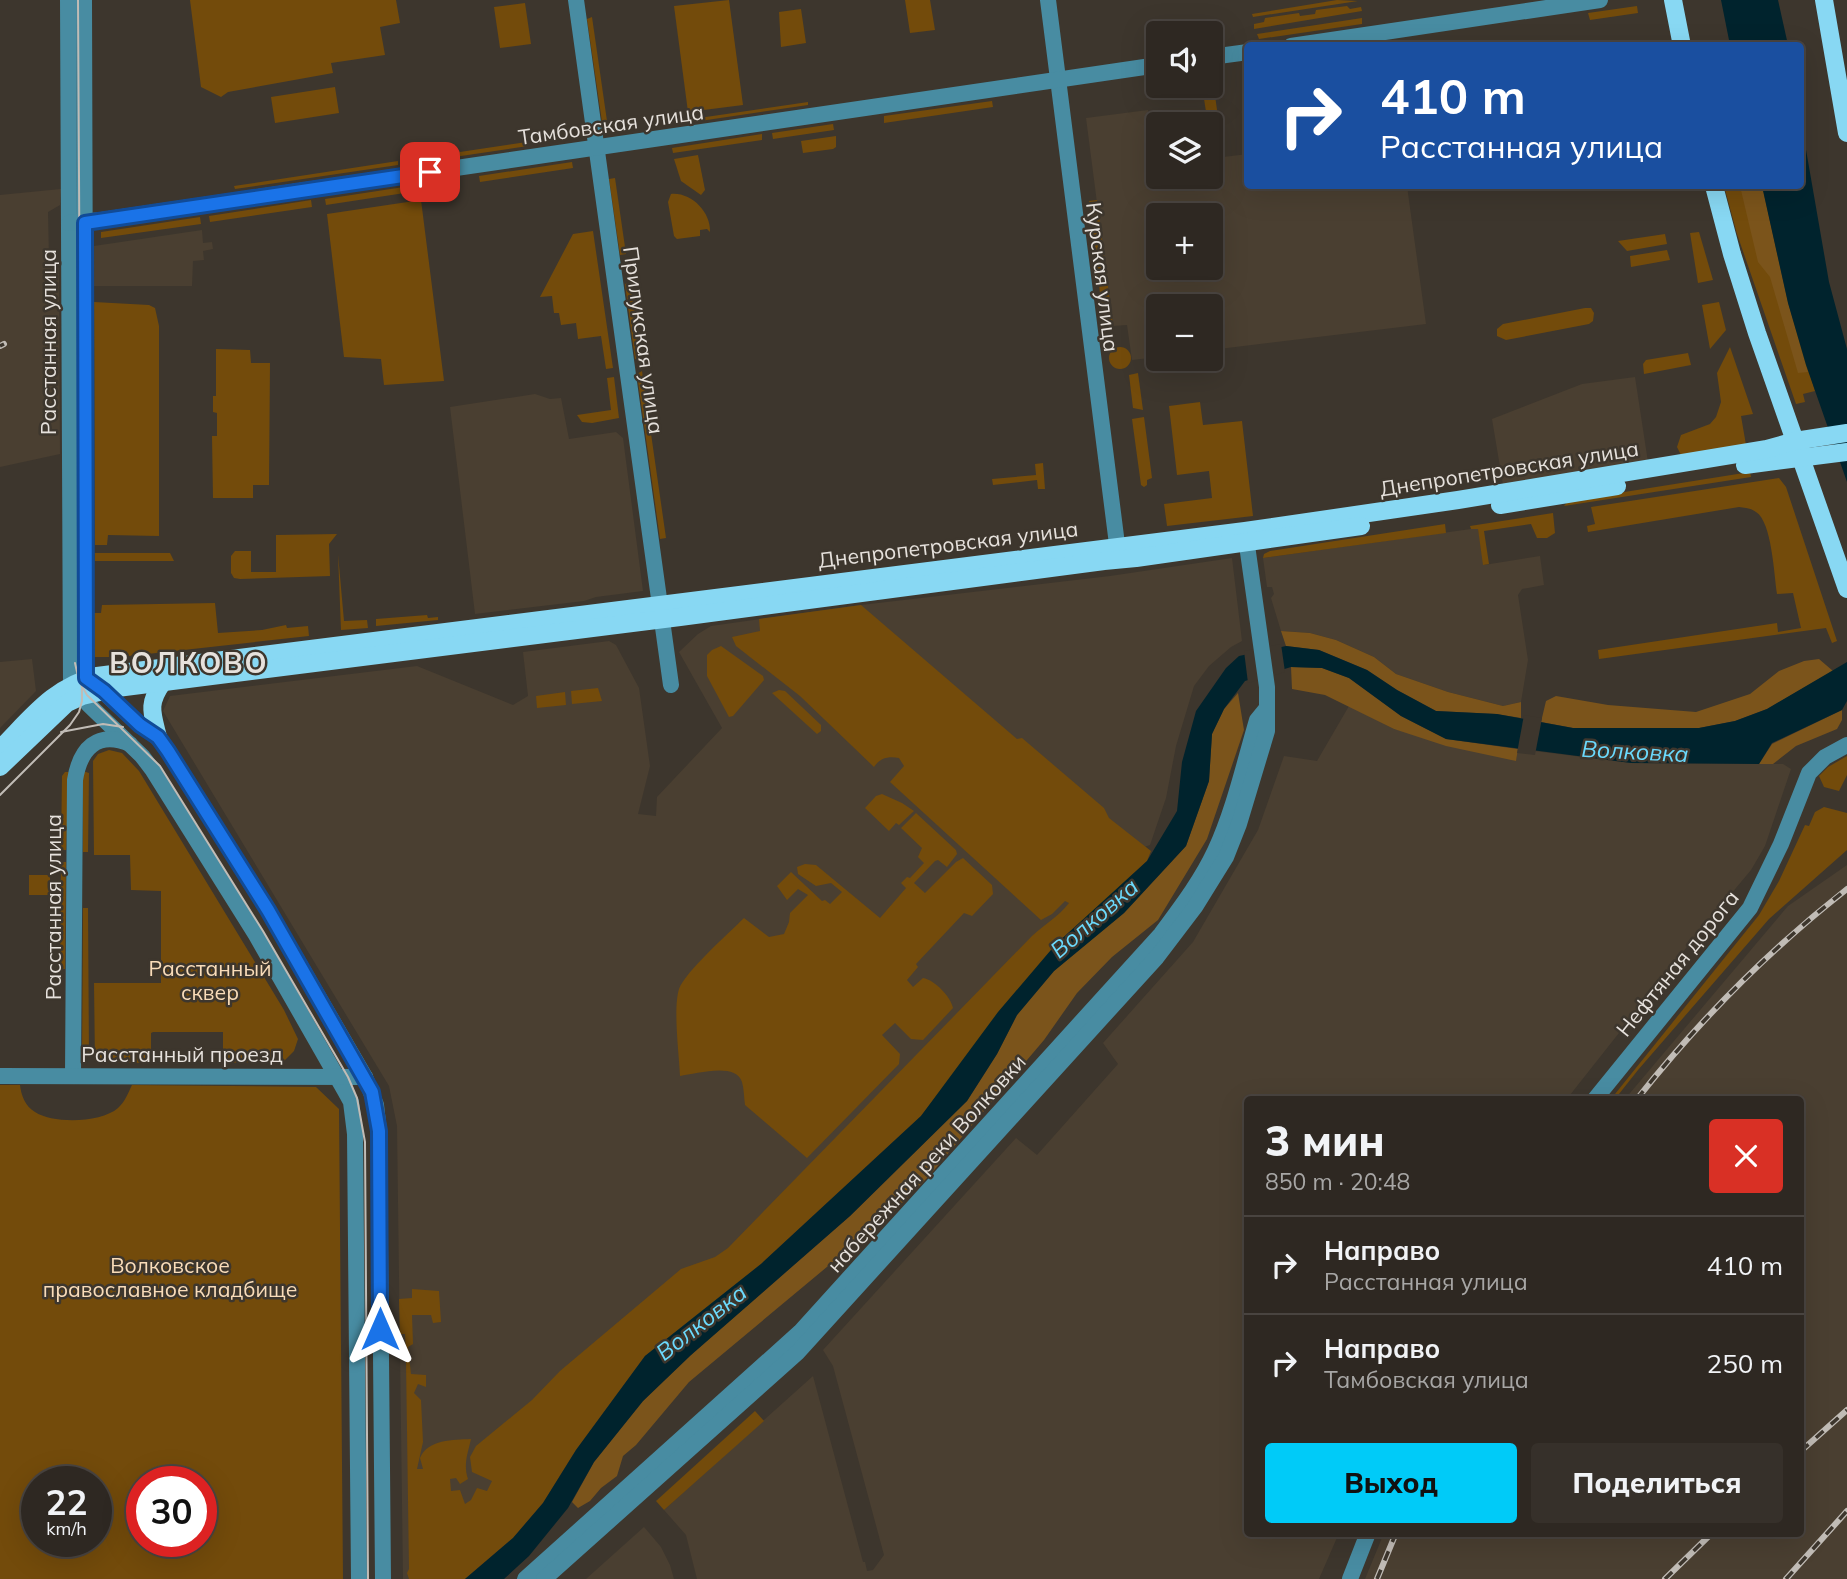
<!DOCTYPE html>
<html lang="ru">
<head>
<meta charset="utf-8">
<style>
	body { margin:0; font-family:Mulish,sans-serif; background:#36302a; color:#f1f3f6; height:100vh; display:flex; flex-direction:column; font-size:26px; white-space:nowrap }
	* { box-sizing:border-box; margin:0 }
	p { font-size:23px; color:#a7a6a5 }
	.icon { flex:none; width:38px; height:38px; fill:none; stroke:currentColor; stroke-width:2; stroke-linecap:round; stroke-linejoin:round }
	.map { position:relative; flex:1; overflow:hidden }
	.details { position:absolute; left:1244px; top:1096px; width:560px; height:441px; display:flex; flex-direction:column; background:#2e2822; border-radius:7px; box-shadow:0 7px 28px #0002,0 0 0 2px #494440 }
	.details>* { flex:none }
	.guide { position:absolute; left:1244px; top:42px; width:560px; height:147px; border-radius:7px; box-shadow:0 7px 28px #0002,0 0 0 2px #494440; background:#1a4fa0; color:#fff; overflow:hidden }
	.fabs { position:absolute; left:1146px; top:21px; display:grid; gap:14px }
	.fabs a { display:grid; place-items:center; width:77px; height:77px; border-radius:7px; background:#2e2822; box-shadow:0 7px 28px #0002,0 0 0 2px #494440; font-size:35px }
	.speed { position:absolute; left:21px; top:1466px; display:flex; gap:14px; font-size:35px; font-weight:700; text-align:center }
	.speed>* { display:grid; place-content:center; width:91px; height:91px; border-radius:50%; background:#2e2822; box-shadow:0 7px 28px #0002,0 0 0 2px #494440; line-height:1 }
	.speed small { font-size:18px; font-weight:400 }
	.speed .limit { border:10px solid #d22; background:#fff; color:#111 }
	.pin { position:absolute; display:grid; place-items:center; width:60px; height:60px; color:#fff; margin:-30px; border-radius:14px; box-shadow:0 4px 10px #0006 }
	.me { position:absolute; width:77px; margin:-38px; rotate:0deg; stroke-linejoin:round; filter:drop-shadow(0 0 5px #0008) }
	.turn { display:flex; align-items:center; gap:24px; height:147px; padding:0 21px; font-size:32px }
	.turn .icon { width:91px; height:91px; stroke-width:2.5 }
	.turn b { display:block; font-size:49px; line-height:60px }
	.round { display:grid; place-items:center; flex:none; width:74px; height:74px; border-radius:7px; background:#36302a }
	.overview { display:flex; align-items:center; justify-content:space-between; height:119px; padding:0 21px }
	h1 { font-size:42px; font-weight:800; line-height:52px }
	.cta { display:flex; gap:14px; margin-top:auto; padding:14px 21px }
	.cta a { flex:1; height:80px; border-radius:7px; background:#00cbf8; color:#111; font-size:28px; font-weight:800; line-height:80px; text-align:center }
	.cta a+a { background:#36302a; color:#f1f3f6 }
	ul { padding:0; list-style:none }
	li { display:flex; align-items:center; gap:21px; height:98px; padding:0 21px; border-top:2px solid #494440 }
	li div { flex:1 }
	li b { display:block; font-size:26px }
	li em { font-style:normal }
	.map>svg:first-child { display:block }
	.built { fill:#4a3f31; fill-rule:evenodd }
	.green { fill:#734b0b; fill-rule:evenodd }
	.forest { fill:#7b541b }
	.water { fill:#00232d }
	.pier { fill:#3d362d }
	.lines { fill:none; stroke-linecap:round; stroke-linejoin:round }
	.minor { stroke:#488ca2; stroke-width:16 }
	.major { stroke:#88d8f3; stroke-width:18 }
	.tram { stroke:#c1bcb6; stroke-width:2 }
	.rail-casing { stroke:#c1bcb6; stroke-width:6 }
	.rail { stroke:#3d362d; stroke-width:3.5; stroke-dasharray:10; stroke-linecap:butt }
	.route-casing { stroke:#114b97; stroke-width:18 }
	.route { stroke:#1a73e8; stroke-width:12 }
	.labels { text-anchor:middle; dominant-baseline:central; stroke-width:5; stroke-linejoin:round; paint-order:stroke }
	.street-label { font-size:21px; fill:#e6e1dc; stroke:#3d362d }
	.park-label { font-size:21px; fill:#f9dcb9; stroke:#3d362d }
	.water-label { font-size:23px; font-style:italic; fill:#6bdafd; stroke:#3d362d }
	.district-label { font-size:28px; font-weight:bold; letter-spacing:2px; fill:#e6e1dc; stroke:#3d362d }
</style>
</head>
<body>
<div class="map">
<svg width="1847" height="1579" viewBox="0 0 1847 1579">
	<rect width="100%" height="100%" fill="#3d362d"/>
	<g class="built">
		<path d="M1148,110l2,10 -5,1 2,17 11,-3v42h53v-18l11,-4 1,2 25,-3v32h159l19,138 -215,26v-44h-53v51l-26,3 -5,-35 -14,1 -27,-208zM1158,215h53v53h-53z"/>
		<path d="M61,189l-1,16 -12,7 1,46 10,10 1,186 -60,13v-272z"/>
		<path d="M202,230l1,13 9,-1 1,7 -10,2 1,9 -11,1 -1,25h-98v-40z"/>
		<path d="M1635,377l13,85 -145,23 -11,-66 90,-35z"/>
		<path d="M535,394l15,5 11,-1 8,41 47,-7 7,6 20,153 -47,6 -12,4 -109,13 -25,-207z"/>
		<path d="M1478,528l6,37 56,-9 4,29 -22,4 -4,6 10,65 -7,42 -18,4 -55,-14 -52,-18 -22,-17 -38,-17 -26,-7 -29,-2 -10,-33 3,-4 -2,-7h-5l-4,-29z"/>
		<path d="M1232,558l10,83 -11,6 -22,19 -15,20 -18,60 -10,52 -16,47 -6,2 -7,-5 -504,503 -215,234h-15l-6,-453 -8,-40 -226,-375 7,-15 247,-30 96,39 15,-9 -5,-44 86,-11 7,4 23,43 11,78 -12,48 18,2 1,-19 65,-69 -43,-76 19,-18 13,-8 150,-21 249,-29z"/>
		<path d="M32,659l4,32 -36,37v-66z"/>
		<path d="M1349,706l45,23 122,31 2,-11 113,14 152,1 8,5 -26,77 -14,24 -61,73 -120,152 -7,4h-315v434h91l-20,46h-622l-11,-44 -22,-25 149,-134 50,186h2l2,9 6,-1 11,-15 -51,-189 -10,-16 193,-212 21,17 81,-91 -15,-21 90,-101 65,-112 26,-74 33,5z"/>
		<path d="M1847,865v714h-482l19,-46h417v-434h-176l163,-193z"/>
		<path d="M644,1527l17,20 9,18 4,14h-88z"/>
	</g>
	<g class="green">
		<path d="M190,0h206l4,23 -20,4 5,28 -54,8 2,10 -105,19 -7,5 -20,-10z"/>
		<path d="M729,0l14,105 -55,7 -14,-106z"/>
		<path d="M905,0h25l5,30 -25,3z"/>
		<path d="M1337,0l21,1 -105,16 -1,-3z"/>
		<path d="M525,3l6,41 -31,4 -6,-41z"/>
		<path d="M1347,6l3,3 11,-2 1,4 -108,18v-5l10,-2 1,-4 34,-5 1,3 15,-2 1,-4z"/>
		<path d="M1637,6l1,7 -48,7 -2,-7z"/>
		<path d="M801,9l5,34 -25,4 -2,-35z"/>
		<path d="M592,17l15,104 -5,1 -15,-103z"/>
		<path d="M1362,18v6l-103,15 -2,-5z"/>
		<path d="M1213,81l5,36 -11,1 -5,-32h9z"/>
		<path d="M335,87l4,26 -64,10 -4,-26z"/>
		<path d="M992,101l1,6 -109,16v-7z"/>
		<path d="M808,102v3l-108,16 -1,-3z"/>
		<path d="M833,124l1,6 -61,9 -1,-6z"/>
		<path d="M762,134v6l-89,13 -1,-5z"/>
		<path d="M836,136v11l-3,2 -30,4 -2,-12z"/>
		<path d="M527,142l1,4 -94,14 -1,-4z"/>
		<path d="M698,155l7,35 -4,5 -20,-14 -7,-22z"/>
		<path d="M398,161v4l-163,24 -1,-3z"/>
		<path d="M572,162l1,6 -93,14 -1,-6z"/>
		<path d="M615,178l11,76 -6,1 -11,-76z"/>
		<path d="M430,183l1,6 -105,16 -1,-6z"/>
		<path d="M1724,186h38l26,117 27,88 -12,3 2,8 -9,2 -59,-170z"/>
		<path d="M671,194c20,-2 40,18 39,38l-3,-3 -7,1v6l-23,3 -3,-3 -6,-34z"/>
		<path d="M311,200l1,7 -102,15 -1,-6z"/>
		<path d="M421,200l23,181 -60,4 -3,-26 -37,-2 -17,-143z"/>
		<path d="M1097,200l16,126 -9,1 -15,-126z"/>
		<path d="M200,217l1,7 -100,14v-6z"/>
		<path d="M593,231l20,137 -7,1 -5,-33 -23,3 -2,-16 -15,2 -2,-12h-5l-2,-17 -12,1 33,-63z"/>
		<path d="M1699,232l14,48 -15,3 -8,-50z"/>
		<path d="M1665,234l2,10 -40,7 -9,-10z"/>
		<path d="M1667,250l3,10 -39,7 -1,-11z"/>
		<path d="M631,282l10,78 -6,-1 -10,-75z"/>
		<path d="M94,302l55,3 6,3 4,18v210l-51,-1 -1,10h-12z"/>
		<path d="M1719,302l7,28 -16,19 -8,-44z"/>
		<path d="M1585,308h6l3,5 -1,8 -4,3 -83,16 -9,-4v-7l6,-5z"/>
		<path d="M1730,347l23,67 -12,2 5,29 -65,10 -4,-8 4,-12 29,-11 6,-7 5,-15 -4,-29z"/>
		<circle cx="1120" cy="358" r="11"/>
		<path d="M216,349l34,1 1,13h19l-1,122h-16v13h-40l-1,-62h5v-23l-4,-1v-16h3z"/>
		<path d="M1688,353l3,12 -47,9 -1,-10 3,-4z"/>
		<path d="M642,371l24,167 -6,1 -23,-165z"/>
		<path d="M1138,373l5,37 -10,-2 -4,-33z"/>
		<path d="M614,377l5,41 -27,5 -10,-1 -5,-7 34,-5 -4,-32z"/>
		<path d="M1200,402l3,23 39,-4 11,95 -86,10 -3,-22 48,-6 -3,-27 -32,4 -8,-69z"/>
		<path d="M1144,417l8,61 -5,2v5l-3,2 -3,-2 -9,-66z"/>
		<path d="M1043,463l2,26h-7l-1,-9 -44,5 -1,-6 44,-4 -1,-11z"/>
		<path d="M1750,472l1,5 -187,29 4,-5z"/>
		<path d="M1779,478l7,9 51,154 -5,2 -6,-15 -227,31 -1,-9 179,-27 1,9 23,-4 -8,-35 -16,1c-3,-19 -5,-72 -21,-82 -5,-4 -11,-4 -17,-5l-151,25 -1,-6 8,-2 -4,-17z"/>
		<path d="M1553,513l2,20 -8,5h-10l-6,-14 -47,7 5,33 -6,1 -5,-36h-7l-1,-3z"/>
		<path d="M1445,524l1,9 -183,25 1,-4 6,-3z"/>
		<path d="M337,534l-8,10 1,32 -90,3 -6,-1 -3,-5v-17l4,-5h16v21h25v-37z"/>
		<path d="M95,553h75l4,8h-79z"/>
		<path d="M338,554l6,67 23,-1 1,8 -27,2z"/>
		<path d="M215,603l3,30 44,-3 24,-5 1,3 21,-2 1,10 -189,21h-26v-44h7l1,-8z"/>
		<path d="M861,605l156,134 5,-1 82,70 5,10 42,33 -4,10 -28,26 -159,179 -39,50 -160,148 -116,92 -69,94 -33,53 -30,35 -48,41h-56l-2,-6 2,-4 -3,-208 -2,-3 2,-7 -1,-17h-5l-1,-35 13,-1v-9l27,2 2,31 -8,1 -2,-8h-19l1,29 -5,3 3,27 15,1v12l-8,-3 -4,9 7,7 2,42 -6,27h6l-3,-11c8,-19 33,-18 51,-19 -3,14 -8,25 -3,40l-8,5 -4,-6 -6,1 1,12 9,-1 5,14 6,-4 6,-12 10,3 5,-10 -20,-9 -2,-15 6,-11 56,-46 28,-29 121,-102 34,-12 13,-9 304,-312c13,-12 26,-19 37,-33l-4,-2 -13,13 -11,6 -151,-138 14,-16 -5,-8c-11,-2 -19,0 -25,9l-74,-71 -64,-50 -4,-9 28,-6 -1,-12z"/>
		<path d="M427,615l1,3 10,-1v3l-62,6v-7z"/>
		<path d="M721,646l42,30 1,4 -31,36 -4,1 -22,-41v-21l5,-5z"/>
		<path d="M598,688l4,13 -30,3 -1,-13z"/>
		<path d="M779,690l6,1 36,34v6l-4,3 -45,-41z"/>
		<path d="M565,692l1,13 -29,3 -1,-12z"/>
		<path d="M109,750l13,3 17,18 145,239 14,29 -4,12 -10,10 -61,2v-31h-70l-2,1v30l-56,-1 -1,-79h67v-92l-30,-1 -1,-35h-36l-1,-94 5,-7z"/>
		<path d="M1847,756v19l-8,16 -15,-4 -5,-11 9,-9z"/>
		<path d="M83,771l6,2 -1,79h-5z"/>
		<path d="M65,772h4l-3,78h-5l1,-74z"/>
		<path d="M882,794l20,9 12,8 -15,14 -3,-2 -7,8 -24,-23 11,-12z"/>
		<path d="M1824,807l23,6v37l-78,69 -131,151 -23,29h-4l148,-184 20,-34 26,-56 4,1 6,-14z"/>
		<path d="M916,813l40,37 1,4 -10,13 -9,-7 -3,1 -21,22 11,10 31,-31 7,-4 29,27 1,9 -21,22 -8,-3 -48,51 2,3 -11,13 6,7 10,-9c12,2 28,19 30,30l-30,32 -12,-1 -16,-16 -13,12 18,19 -1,10 -92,94 -62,-53c-1,-7 -1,-16 -3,-23 -6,-20 -46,-8 -62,-6 -1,-22 -7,-67 -1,-87 6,-17 50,-56 65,-71l25,19 15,-3 5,-12 1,-9 18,-18 -10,-6 -11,11 -10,-14 14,-14 31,29 3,-1 5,4 12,-12 -11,-9 -15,3 -18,-12 -1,-7 8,-3 11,1 64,53 26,-30 -5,-5 6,-6 3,1 14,-15 -6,-6 4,-9 -21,-20z"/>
		<path d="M61,862h5l-1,107h-5z"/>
		<rect x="29" y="875" width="21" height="20"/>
		<path d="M83,908h5l1,149h-7z"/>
		<path d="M0,1085h20c1,10 5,21 15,27 18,12 66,11 83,-4 7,-6 10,-15 14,-23l184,2 23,22 4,470h-343zM37,1482h59v60h-59zM142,1482h59v60h-59z"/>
		<path d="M755,1411l9,10 -100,89 -8,-9z"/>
	</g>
	<g class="forest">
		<path d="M1740,186h22l26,117 20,69 -10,1 -28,-96 -12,-15z"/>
		<path d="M1281,631l29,2 26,7 38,17 22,17 52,18 55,14 18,-4v16l-25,-4 -60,-3 -39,-21 -30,-20 -48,-20 -33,-4z"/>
		<path d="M1819,659l14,12 -66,38 -32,12 -36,7h-126l-32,-6 5,-21 10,-5 52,9 88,7 54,-18 29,-23 25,-10z"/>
		<path d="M1291,667l31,1 27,10 52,38 45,23 72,10 -2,12 -70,-15 -52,-17 -69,-34 -33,-6z"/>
		<path d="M1238,693l6,37 -37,109 -49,81 -46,37 -35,36 -33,47 -115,136 -35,35 -205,171 -53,63 -13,11 -6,20 -16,12 -11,13 -12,7 -6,-6 22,-40 49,-61 48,-46 159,-139 117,-115 30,-47 20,-39 37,-44 70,-58 62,-67 23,-65 3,-47 12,-25z"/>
		<path d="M1842,710v10l-5,9 -41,17 -23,18h-14l13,-20z"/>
	</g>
	<g class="water">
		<path d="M1721,0h57l10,45h-58z"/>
		<path d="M1801,121l28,161 18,67v133l-41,-117 -18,-62 -26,-117h39z"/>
		<path d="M1286,646l33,4 48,20 30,20 39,21 61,3 76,14h126l36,-7 32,-12 80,-47v39l-5,9 -70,33 -13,21 -128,-1 -185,-24 -45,-23 -52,-38 -27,-10 -31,-1 -46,14 -21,28 -12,25 -3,47 -23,65 -62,67 -70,58 -37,44 -20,39 -30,47 -117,115 -159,139 -48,46 -49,61 -26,46 -39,48 -25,23h-39l48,-41 30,-35 33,-53 69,-94 116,-92 160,-148 77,-104 58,-68 91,-83 30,-50 5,-49 14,-51 30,-43 13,-12z"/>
	</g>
	<g class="pier">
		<path d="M1281,644l4,28 -37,11 -4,-32z"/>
		<path d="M1524,715l18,3 -7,37 -18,-2z"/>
	</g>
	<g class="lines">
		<g class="minor">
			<path d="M68,0l3,684 18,21 53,51 10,13 104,166 89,156 6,11 4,32 4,445"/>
			<path d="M576,0l95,685"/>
			<path d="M1048,0l71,560"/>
			<path d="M1291,46l309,-46"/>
			<path d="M1211,57l37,-5"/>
			<path d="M69,223l33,-3 1056,-155"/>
			<path d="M97,686l43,39 18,12 10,14 100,159 97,167 11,28 3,26 4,448"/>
			<path d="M83,690l3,-12 -2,-678"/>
			<path d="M73,1075l2,-295c5,-31 22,-50 55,-36"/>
			<path d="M0,1076l365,1"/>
			<path d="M1595,1099l155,-191 31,-64 28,-71 16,-16 22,-12"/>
			<path d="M525,1579l275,-247 361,-398c20,-27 40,-53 54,-83 19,-41 29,-87 42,-131l9,-11"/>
			<path d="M544,1579l253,-226 360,-396 38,-50 31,-50 13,-33 28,-93v-44l-22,-156"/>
			<path d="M1350,1579l18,-46"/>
		</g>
		<g class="major">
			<path d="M1673,0l9,46"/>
			<path d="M1824,0l23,133"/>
			<path d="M1714,186l18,68 25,79 90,256"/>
			<path d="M1745,465l102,-13"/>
			<path d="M1500,505l117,-19"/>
			<path d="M158,737c-6,-24 -11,-33 5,-55"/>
			<path d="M0,749c31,-31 53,-62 97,-73l1148,-145 213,-31 309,-51 28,-8 52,-8"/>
			<path d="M0,767l67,-64 15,-7 35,-8 563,-71 424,-56 32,-3 225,-32"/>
		</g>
		<g class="tram">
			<path d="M75,663l4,18 8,14 73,71 103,165 85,146 9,21 8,44 3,437"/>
			<path d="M61,732l42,-8 20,3"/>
			<path d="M0,795l70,-70 9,-13 3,-11 -4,-701"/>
		</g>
		<g class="rail-casing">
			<g id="rail">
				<path d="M0,346l4,-2"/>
				<path d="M1637,1099c61,-77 132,-149 210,-210"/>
				<path d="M1801,1451l46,-41"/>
				<path d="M1377,1579l19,-46"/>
				<path d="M1665,1579l47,-46"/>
				<path d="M1786,1579l61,-68"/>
			</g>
		</g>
		<use href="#rail" class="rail"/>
	</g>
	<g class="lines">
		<g class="route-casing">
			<path id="route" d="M380,1329l-1,-198 -7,-39 -104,-182 -100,-159 -10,-14 -18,-12 -36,-34 -18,-13 -1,-455 345,-51"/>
		</g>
		<use href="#route" class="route"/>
	</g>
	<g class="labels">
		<g class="street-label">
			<text transform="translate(611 124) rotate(-8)">Тамбовская улица</text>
			<text transform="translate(1103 277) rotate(83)">Курская улица</text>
			<text transform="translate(644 340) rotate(82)">Прилукская улица</text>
			<text transform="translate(48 342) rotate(-90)">Расстанная улица</text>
			<text transform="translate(1509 468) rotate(-9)">Днепропетровская улица</text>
			<text transform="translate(948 544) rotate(-7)">Днепропетровская улица</text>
			<text transform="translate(53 907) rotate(-90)">Расстанная улица</text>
			<text transform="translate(1677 963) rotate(-51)">Нефтяная дорога</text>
			<text x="182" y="1054">Расстанный проезд</text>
			<text transform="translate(926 1163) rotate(-48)">набережная реки Волковки</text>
		</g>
		<g class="park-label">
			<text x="210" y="968">Расстанный<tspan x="210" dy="24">сквер</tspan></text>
			<text x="170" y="1265">Волковское<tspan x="170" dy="24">православное кладбище</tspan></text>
		</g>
		<g class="water-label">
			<text transform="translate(1635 751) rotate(3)">Волковка</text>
			<text transform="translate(1094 918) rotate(-41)">Волковка</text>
			<text transform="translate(701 1322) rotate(-38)">Волковка</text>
		</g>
		<g class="district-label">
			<text x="189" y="662">ВОЛКОВО</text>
		</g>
	</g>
</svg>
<div class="fabs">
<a><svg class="icon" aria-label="sound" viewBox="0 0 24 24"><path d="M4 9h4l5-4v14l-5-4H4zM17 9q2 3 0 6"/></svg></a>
<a><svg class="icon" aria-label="layers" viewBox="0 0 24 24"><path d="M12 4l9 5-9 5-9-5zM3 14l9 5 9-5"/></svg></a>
<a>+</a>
<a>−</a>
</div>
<div class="speed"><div>22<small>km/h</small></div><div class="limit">30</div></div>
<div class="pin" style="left:430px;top:172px;background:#d93025"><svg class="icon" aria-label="arrive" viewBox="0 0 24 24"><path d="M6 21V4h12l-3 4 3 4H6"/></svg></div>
<svg class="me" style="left:380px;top:1329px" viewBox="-20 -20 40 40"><path d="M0-17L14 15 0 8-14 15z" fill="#1a73e8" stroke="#fff" stroke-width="4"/></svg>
<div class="guide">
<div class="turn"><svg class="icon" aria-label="right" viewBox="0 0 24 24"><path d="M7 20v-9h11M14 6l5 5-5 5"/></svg><div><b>410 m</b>Расстанная улица</div></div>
</div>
<section class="details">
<div class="overview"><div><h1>3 мин</h1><p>850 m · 20:48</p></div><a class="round" style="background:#d93025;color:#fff"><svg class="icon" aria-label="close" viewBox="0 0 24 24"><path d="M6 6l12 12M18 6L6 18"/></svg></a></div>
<ul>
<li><svg class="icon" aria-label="right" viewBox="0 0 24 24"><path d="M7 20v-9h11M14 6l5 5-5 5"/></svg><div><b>Направо</b><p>Расстанная улица</p></div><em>410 m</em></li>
<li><svg class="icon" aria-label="right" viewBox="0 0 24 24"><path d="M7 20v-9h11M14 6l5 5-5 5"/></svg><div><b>Направо</b><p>Тамбовская улица</p></div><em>250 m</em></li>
</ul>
<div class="cta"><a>Выход</a><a>Поделиться</a></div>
</section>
</div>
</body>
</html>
